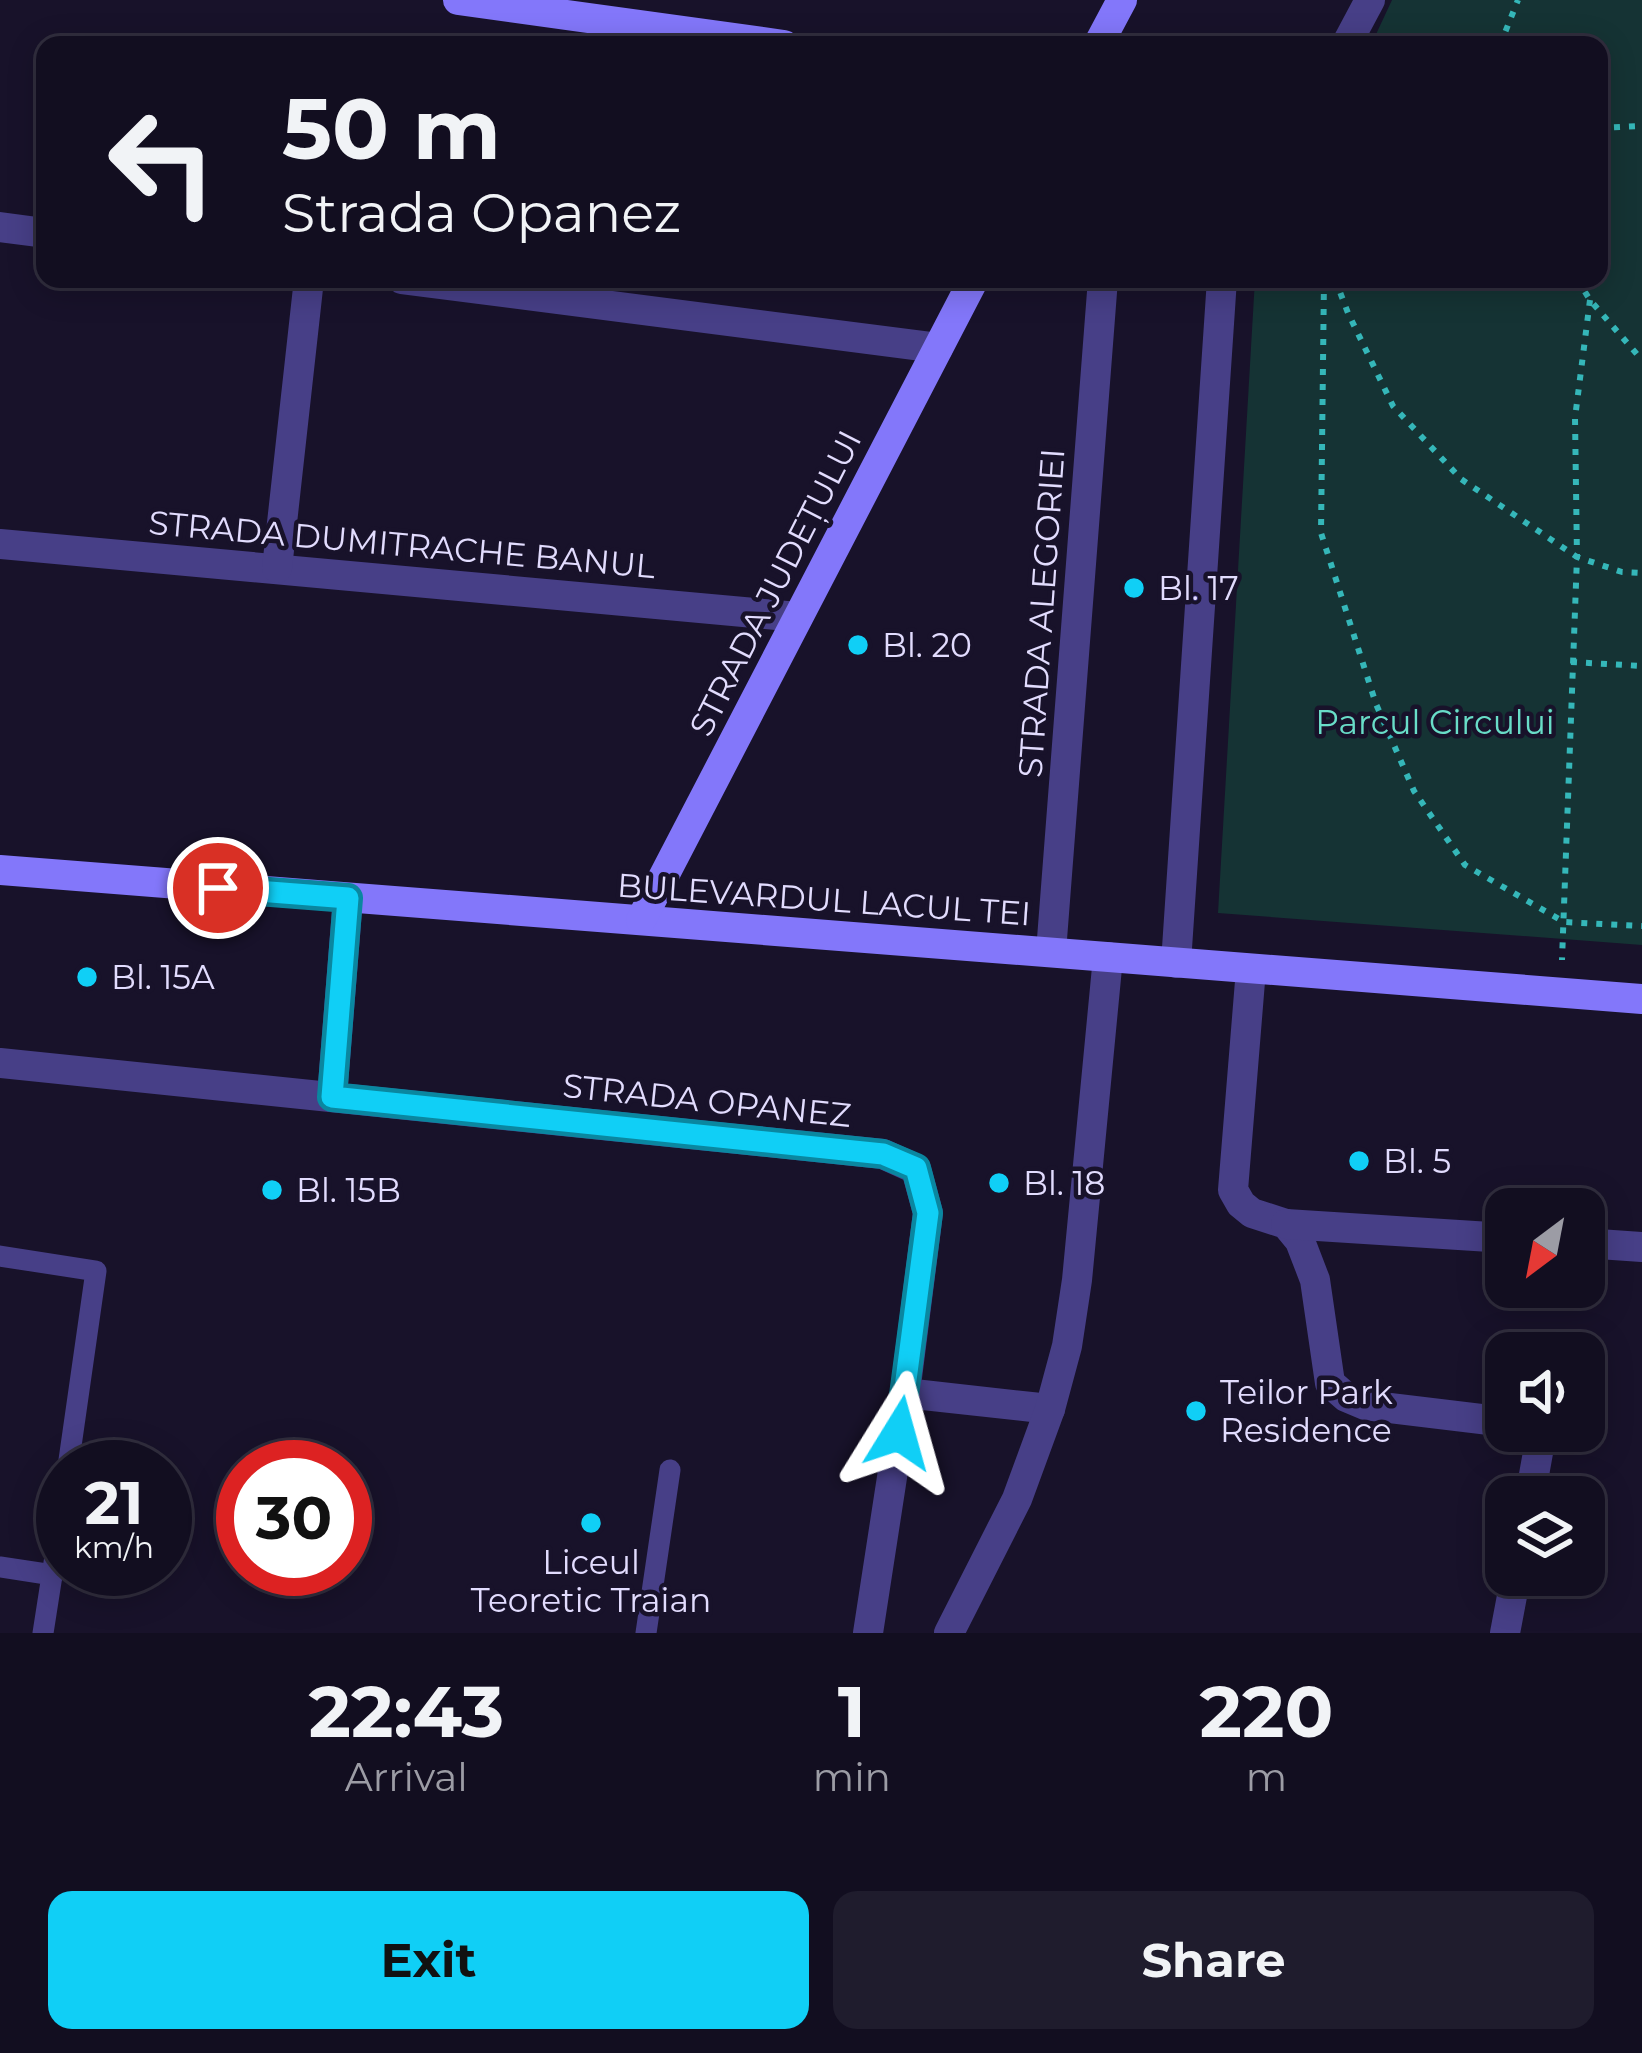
<!DOCTYPE html>
<html lang="en">
<head>
<meta charset="utf-8">
<style>
	body { margin:0; font-family:Montserrat,sans-serif; background:#1f1c2d; color:#f1f3f6; height:100vh; display:flex; flex-direction:column; font-size:45px; white-space:nowrap }
	* { box-sizing:border-box; margin:0 }
	p { font-size:39px; color:#9c9ca5 }
	.icon { flex:none; width:66px; height:66px; fill:none; stroke:currentColor; stroke-width:2; stroke-linecap:round; stroke-linejoin:round }
	.map { position:relative; height:1633px; overflow:hidden }
	.details { display:flex; flex-direction:column; background:#120e20; flex:1 }
	.details>* { flex:none }
	.hud { position:absolute; left:36px; top:36px; width:1572px; height:252px; border-radius:24px; box-shadow:0 6px 30px #0003,0 0 0 3px #312e3e; background:#120e20; color:#f1f3f6; overflow:hidden }
	.needle { width:78px; rotate:212deg }
	.tools { position:absolute; left:1485px; top:1188px; display:grid; gap:24px }
	.tools a { display:grid; place-items:center; width:120px; height:120px; border-radius:24px; background:#120e20; box-shadow:0 6px 30px #0003,0 0 0 3px #312e3e; font-size:60px }
	.speed { position:absolute; left:36px; top:1440px; display:flex; gap:24px; font-size:60px; font-weight:700; text-align:center }
	.speed>* { display:grid; place-content:center; width:156px; height:156px; border-radius:50%; background:#120e20; box-shadow:0 6px 30px #0003,0 0 0 3px #312e3e; line-height:1 }
	.speed small { font-size:30px; font-weight:400 }
	.speed .limit { border:18px solid #d22; background:#fff; color:#111 }
	.pin { position:absolute; display:grid; place-items:center; width:102px; height:102px; color:#fff; margin:-51px; border:6px solid #fff; border-radius:50%; box-shadow:0 3px 12px #0007 }
	.me { position:absolute; width:132px; margin:-66px; rotate:8deg; stroke-linejoin:round; filter:drop-shadow(0 0 9px #0008) }
	.turn { display:flex; align-items:center; gap:42px; height:252px; padding:0 48px; font-size:54px }
	.turn .icon { width:156px; height:156px; stroke-width:2.5 }
	.turn b { display:block; font-size:84px; line-height:102px }
	.eta { display:flex; justify-content:space-evenly; align-items:center; height:204px; text-align:center }
	.eta b { font-size:72px; font-weight:700; line-height:84px }
	.action { display:flex; gap:24px; margin-top:auto; padding:24px 48px }
	.action a { flex:1; height:138px; border-radius:24px; background:#10cff6; color:#111; font-size:48px; font-weight:700; line-height:138px; text-align:center }
	.action a+a { background:#1f1c2d; color:#f1f3f6 }
	.map>svg:first-child { display:block }
	.green { fill:#153334 }
	.lines { fill:none; stroke-linecap:round; stroke-linejoin:round }
	.path { stroke:#35b7b9; stroke-width:6; stroke-dasharray:6 9; stroke-linecap:butt }
	.lane { stroke:#473f87; stroke-width:21 }
	.street { stroke:#473f87; stroke-width:30 }
	.secondary { stroke:#8377fa; stroke-width:30 }
	.route-casing { stroke:#0a87a0; stroke-width:30 }
	.route { stroke:#10cff6; stroke-width:21 }
	.poi-dot { fill:#10cff6; stroke:#18122a; stroke-width:4.5 }
	.labels { text-anchor:middle; dominant-baseline:central; stroke-width:9; stroke-linejoin:round; paint-order:stroke }
	.street-label { font-size:33px; fill:#e2dcfe; stroke:#18122a }
	.poi-label { font-size:33px; fill:#e2dcfe; stroke:#18122a; text-anchor:start }
	.park-label { font-size:33px; fill:#69ddc8; stroke:#18122a }
</style>
</head>
<body>
<div class="map">
<svg width="1642" height="1633" viewBox="0 0 1642 1633">
	<rect width="100%" height="100%" fill="#18122a"/>
	<path class="green" d="M1392,0h250v945l-424,-32 37,-634h344v-234h-228z"/>
	<g class="lines">
		<g class="path">
			<path d="M1500,45l18,-45"/>
			<path d="M1599,128l43,-2"/>
			<path d="M1324,279l-3,254 55,171 38,87 51,74 99,57 78,4"/>
			<path d="M1335,279l13,34 45,93 68,73 116,78 -15,403"/>
			<path d="M1577,279l13,21 52,60"/>
			<path d="M1590,300l-15,118 2,139 45,15 20,1"/>
			<path d="M1571,662l71,4"/>
		</g>
		<g class="lane">
			<path d="M0,1256l96,15 -28,196"/>
			<path d="M0,1567l53,8"/>
			<path d="M43,1633l20,-128"/>
			<path d="M646,1633l24,-163"/>
		</g>
		<g class="street">
			<path d="M1346,45l24,-45"/>
			<path d="M0,227l45,6"/>
			<path d="M402,279l536,69"/>
			<path d="M0,544l798,73"/>
			<path d="M277,568l32,-289"/>
			<path d="M1051,952l52,-673"/>
			<path d="M1176,963l46,-684"/>
			<path d="M1251,969l-18,221 8,14 11,9 34,11 14,17 15,39 15,103 16,14 19,8 141,17"/>
			<path d="M0,1063l883,91 33,15 12,44 -23,180 -37,240"/>
			<path d="M332,1097l16,-199"/>
			<path d="M1286,1224l220,14"/>
			<path d="M1584,1243l58,4"/>
			<path d="M905,1393l145,16"/>
			<path d="M1530,1497l9,-50 -9,-16"/>
			<path d="M949,1633l68,-134 33,-90 17,-63 10,-66 31,-323"/>
			<path d="M1505,1633l11,-58"/>
		</g>
		<g class="secondary">
			<path d="M458,0l326,45"/>
			<path d="M1098,45l24,-45"/>
			<path d="M0,870l1642,129"/>
			<path d="M641,920l333,-641"/>
		</g>
	</g>
	<g class="lines">
		<g class="route-casing">
			<path id="route" d="M218,888l130,10 -16,199 551,57 33,14 12,45 -29,220"/>
		</g>
		<use href="#route" class="route"/>
	</g>
	<g class="poi-dot">
		<circle cx="1134" cy="588" r="12"/>
		<circle cx="858" cy="645" r="12"/>
		<circle cx="87" cy="977" r="12"/>
		<circle cx="1359" cy="1161" r="12"/>
		<circle cx="999" cy="1183" r="12"/>
		<circle cx="272" cy="1190" r="12"/>
		<circle cx="1196" cy="1411" r="12"/>
		<circle cx="591" cy="1523" r="12"/>
	</g>
	<g class="labels">
		<g class="street-label">
			<text transform="translate(402 544) rotate(5)">STRADA DUMITRACHE BANUL</text>
			<text transform="translate(775 583) rotate(-63)">STRADA JUDEȚULUI</text>
			<text transform="translate(1041 613) rotate(-86)">STRADA ALEGORIEI</text>
			<text transform="translate(824 899) rotate(4)">BULEVARDUL LACUL TEI</text>
			<text transform="translate(707 1100) rotate(6)">STRADA OPANEZ</text>
		</g>
		<g class="poi-label">
			<text x="1158" y="588">Bl. 17</text>
			<text x="882" y="645">Bl. 20</text>
			<text x="111" y="977">Bl. 15A</text>
			<text x="1383" y="1161">Bl. 5</text>
			<text x="1023" y="1183">Bl. 18</text>
			<text x="296" y="1190">Bl. 15B</text>
			<text x="1220" y="1392">Teilor Park<tspan x="1220" dy="38">Residence</tspan></text>
			<text x="591" y="1562" text-anchor="middle">Liceul<tspan x="591" dy="38">Teoretic Traian</tspan></text>
		</g>
		<g class="park-label">
			<text x="1435" y="722">Parcul Circului</text>
		</g>
	</g>
</svg>
<div class="tools">
<a><svg class="needle" viewBox="-14 -14 28 28"><path d="M0-13l5 13h-10z" fill="#e53935"/><path d="M0 13l5-13h-10z" fill="#9c9ca5"/></svg></a>
<a><svg class="icon" aria-label="sound" viewBox="0 0 24 24"><path d="M4 9h4l5-4v14l-5-4H4zM17 9q2 3 0 6"/></svg></a>
<a><svg class="icon" aria-label="layers" viewBox="0 0 24 24"><path d="M12 4l9 5-9 5-9-5zM3 14l9 5 9-5"/></svg></a>
</div>
<div class="speed"><div>21<small>km/h</small></div><div class="limit">30</div></div>
<div class="pin" style="left:218px;top:888px;background:#d93025"><svg class="icon" aria-label="arrive" viewBox="0 0 24 24"><path d="M6 21V4h12l-3 4 3 4H6"/></svg></div>
<svg class="me" style="left:899px;top:1433px" viewBox="-20 -20 40 40"><path d="M0-17L14 15 0 8-14 15z" fill="#10cff6" stroke="#fff" stroke-width="4"/></svg>
<div class="hud">
<div class="turn"><svg class="icon" aria-label="left" viewBox="0 0 24 24"><path d="M17 20v-9H6M10 6l-5 5 5 5"/></svg><div><b>50 m</b>Strada Opanez</div></div>
</div>
</div>
<section class="details">
<div class="eta">
<div><b>22:43</b><p>Arrival</p></div>
<div><b>1</b><p>min</p></div>
<div><b>220</b><p>m</p></div>
</div>
<div class="action"><a>Exit</a><a>Share</a></div>
</section>
</body>
</html>
